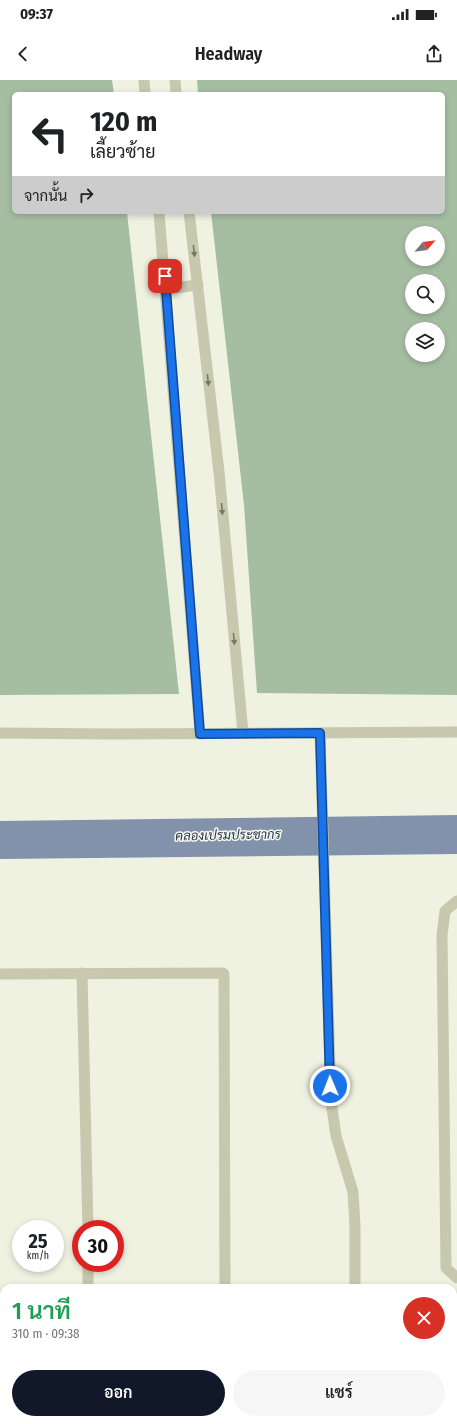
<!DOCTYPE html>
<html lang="th">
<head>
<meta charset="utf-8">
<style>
	body { margin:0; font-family:"Fira Sans Condensed",Sarabun,sans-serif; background:#f6f6f6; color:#202124; height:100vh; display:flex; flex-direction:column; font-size:15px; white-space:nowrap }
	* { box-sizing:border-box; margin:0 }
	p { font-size:13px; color:#757577 }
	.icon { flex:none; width:22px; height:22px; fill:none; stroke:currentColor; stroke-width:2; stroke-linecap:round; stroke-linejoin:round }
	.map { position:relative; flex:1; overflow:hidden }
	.sheet { position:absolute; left:0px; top:1204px; width:457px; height:140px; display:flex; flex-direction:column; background:#fff; border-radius:12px 12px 0 0; box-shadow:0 2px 6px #0003 }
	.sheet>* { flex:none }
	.guide { position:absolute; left:12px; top:12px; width:433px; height:122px; border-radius:6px; box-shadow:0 2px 6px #0003; background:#fff; color:#202124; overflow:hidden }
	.needle { width:26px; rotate:61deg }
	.buttons { position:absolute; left:405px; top:146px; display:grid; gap:8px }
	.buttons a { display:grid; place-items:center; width:40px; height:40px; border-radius:50%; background:#fff; box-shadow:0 2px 6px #0003; font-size:20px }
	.speed { position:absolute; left:12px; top:1140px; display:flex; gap:8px; font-size:20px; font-weight:700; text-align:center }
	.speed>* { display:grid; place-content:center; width:52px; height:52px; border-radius:50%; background:#fff; box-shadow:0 2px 6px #0003; line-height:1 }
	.speed small { font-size:10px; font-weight:400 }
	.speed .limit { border:6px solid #d22; background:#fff; color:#111 }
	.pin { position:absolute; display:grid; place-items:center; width:34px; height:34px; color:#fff; margin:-17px; border-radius:8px; box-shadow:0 2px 6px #0006 }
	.me { position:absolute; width:44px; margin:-22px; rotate:359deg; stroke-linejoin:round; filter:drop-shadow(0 0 3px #0008) }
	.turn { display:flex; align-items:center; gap:14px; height:84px; padding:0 12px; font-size:18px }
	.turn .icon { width:52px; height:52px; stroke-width:2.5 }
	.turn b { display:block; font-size:28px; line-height:34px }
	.then { display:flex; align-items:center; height:38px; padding:0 12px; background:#0003; gap:8px; font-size:15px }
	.round { display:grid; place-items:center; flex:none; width:42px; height:42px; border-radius:21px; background:#f6f6f6 }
	.head { display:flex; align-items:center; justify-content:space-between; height:68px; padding:0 12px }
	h1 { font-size:24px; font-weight:600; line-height:30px; color:#1e9e55 }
	.cta { display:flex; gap:8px; margin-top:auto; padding:8px 12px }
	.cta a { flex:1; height:46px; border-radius:24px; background:#111827; color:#fff; font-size:16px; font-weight:600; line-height:46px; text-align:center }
	.cta a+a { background:#f6f6f6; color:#202124 }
	.status { display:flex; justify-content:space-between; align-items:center; height:28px; padding:0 20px; background:#fff; direction:ltr }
	.status svg { height:11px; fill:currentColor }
	header { display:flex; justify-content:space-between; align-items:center; height:52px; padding:0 12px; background:#fff; font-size:18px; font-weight:600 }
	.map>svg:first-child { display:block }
	.green { fill:#a5bea2; fill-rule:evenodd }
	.water { fill:#8392ab }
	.building { fill:#b8a657 }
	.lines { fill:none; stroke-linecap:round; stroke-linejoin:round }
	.service { stroke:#c7c8ae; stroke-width:11 }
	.minor { stroke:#c7c8ae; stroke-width:11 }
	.secondary { stroke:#9b997f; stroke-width:11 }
	.trunk { stroke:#676551; stroke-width:11 }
	.rail { stroke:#37362b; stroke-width:3; stroke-dasharray:1 3; stroke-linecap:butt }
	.oneway { fill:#787866 }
	.route-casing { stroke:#114b97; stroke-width:10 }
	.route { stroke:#1a73e8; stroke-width:7 }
	.labels { text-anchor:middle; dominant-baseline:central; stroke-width:3; stroke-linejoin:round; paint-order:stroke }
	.water-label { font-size:13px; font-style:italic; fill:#253654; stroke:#f7f9ed }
</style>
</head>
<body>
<div class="status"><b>09:37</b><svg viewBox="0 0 49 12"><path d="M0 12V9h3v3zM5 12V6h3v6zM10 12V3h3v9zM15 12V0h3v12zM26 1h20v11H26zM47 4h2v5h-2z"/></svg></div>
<header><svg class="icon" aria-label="back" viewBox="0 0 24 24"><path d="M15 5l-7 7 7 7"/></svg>Headway<svg class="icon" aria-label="share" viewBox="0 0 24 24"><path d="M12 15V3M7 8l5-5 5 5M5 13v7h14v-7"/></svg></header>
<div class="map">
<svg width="457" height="1344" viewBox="0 0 457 1344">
	<rect width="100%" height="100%" fill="#eff1e1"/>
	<g class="green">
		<path d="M0,0h112l2,14h-100v118h113l52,482 -179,1z"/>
		<path d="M197,0h260v615l-200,-2 -13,-188 -33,-293h232v-118h-245zM412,153h26v26h-26zM412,201h26v26h-26zM412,249h26v26h-26z"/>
	</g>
	<path class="water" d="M457,735v39l-457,5v-38z"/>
	<path class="building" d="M453,1260h4v84h-457v-82h4v78h449z"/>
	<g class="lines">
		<path class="service" d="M457,821l-12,10 -3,24 4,333 11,10"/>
		<g class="minor">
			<path d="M144,0l1,14"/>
			<path d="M175,0l1,14"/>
			<path d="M159,132l41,522"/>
			<path d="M189,132l30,260 24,261"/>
			<path d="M166,209l32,-4"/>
			<path d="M0,653l113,1 344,-2"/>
			<path d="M320,653l11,368 5,35 17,56 2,34v62"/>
			<path d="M82,893l6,256"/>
			<path d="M0,894l223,-1 1,1 1,314"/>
			<path d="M88,1183v25"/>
		</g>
		<g class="secondary">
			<path d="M0,1243h4"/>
			<path d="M453,1243h4"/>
			<path d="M0,1325l4,1"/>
			<path d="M453,1327h4"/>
		</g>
		<g class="trunk">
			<path d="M182,1340v4"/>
			<path d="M241,1344v-4"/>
		</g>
		<g class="rail">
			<path d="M0,1309h4"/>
			<path d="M453,1310h4"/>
			<path d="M0,1319h4"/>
			<path d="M453,1328h4"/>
		</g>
	</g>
	<defs><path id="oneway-solid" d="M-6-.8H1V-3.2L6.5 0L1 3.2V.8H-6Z"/></defs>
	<g class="oneway">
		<use href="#oneway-solid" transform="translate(194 171) rotate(84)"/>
		<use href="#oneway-solid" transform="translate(208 300) rotate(84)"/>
		<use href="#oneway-solid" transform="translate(222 429) rotate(85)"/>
		<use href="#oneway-solid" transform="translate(234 559) rotate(85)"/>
	</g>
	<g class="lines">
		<g class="route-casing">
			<path id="route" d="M165,196l35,458 120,-1 10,353"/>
		</g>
		<use href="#route" class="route"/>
	</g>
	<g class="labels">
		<g class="water-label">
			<text transform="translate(228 755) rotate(-1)">คลองเปรมประชากร</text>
		</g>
	</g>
</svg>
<div class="buttons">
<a><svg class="needle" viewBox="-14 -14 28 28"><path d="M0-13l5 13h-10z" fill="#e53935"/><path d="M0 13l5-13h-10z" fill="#757577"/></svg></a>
<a><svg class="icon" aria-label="search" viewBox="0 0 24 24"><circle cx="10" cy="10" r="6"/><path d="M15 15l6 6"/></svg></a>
<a><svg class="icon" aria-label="layers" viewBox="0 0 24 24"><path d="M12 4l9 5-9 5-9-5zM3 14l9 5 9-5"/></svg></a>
</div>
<div class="speed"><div>25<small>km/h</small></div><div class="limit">30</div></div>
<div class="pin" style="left:165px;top:196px;background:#d93025"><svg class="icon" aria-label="arrive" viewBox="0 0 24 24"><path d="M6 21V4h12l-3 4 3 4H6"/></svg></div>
<svg class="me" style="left:330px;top:1006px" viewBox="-20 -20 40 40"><circle r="17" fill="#1a73e8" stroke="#fff" stroke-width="3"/><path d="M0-11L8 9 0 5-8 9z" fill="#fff"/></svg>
<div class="guide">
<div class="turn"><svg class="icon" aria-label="left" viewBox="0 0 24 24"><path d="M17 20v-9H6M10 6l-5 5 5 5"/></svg><div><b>120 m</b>เลี้ยวซ้าย</div></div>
<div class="then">จากนั้น<svg class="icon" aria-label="right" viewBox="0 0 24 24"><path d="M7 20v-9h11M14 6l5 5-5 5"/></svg></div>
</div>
<section class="sheet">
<div class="head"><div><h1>1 นาที</h1><p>310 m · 09:38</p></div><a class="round" style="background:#d93025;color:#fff"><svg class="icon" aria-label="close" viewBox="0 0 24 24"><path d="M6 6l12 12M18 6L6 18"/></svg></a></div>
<div class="cta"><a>ออก</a><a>แชร์</a></div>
</section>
</div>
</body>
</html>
